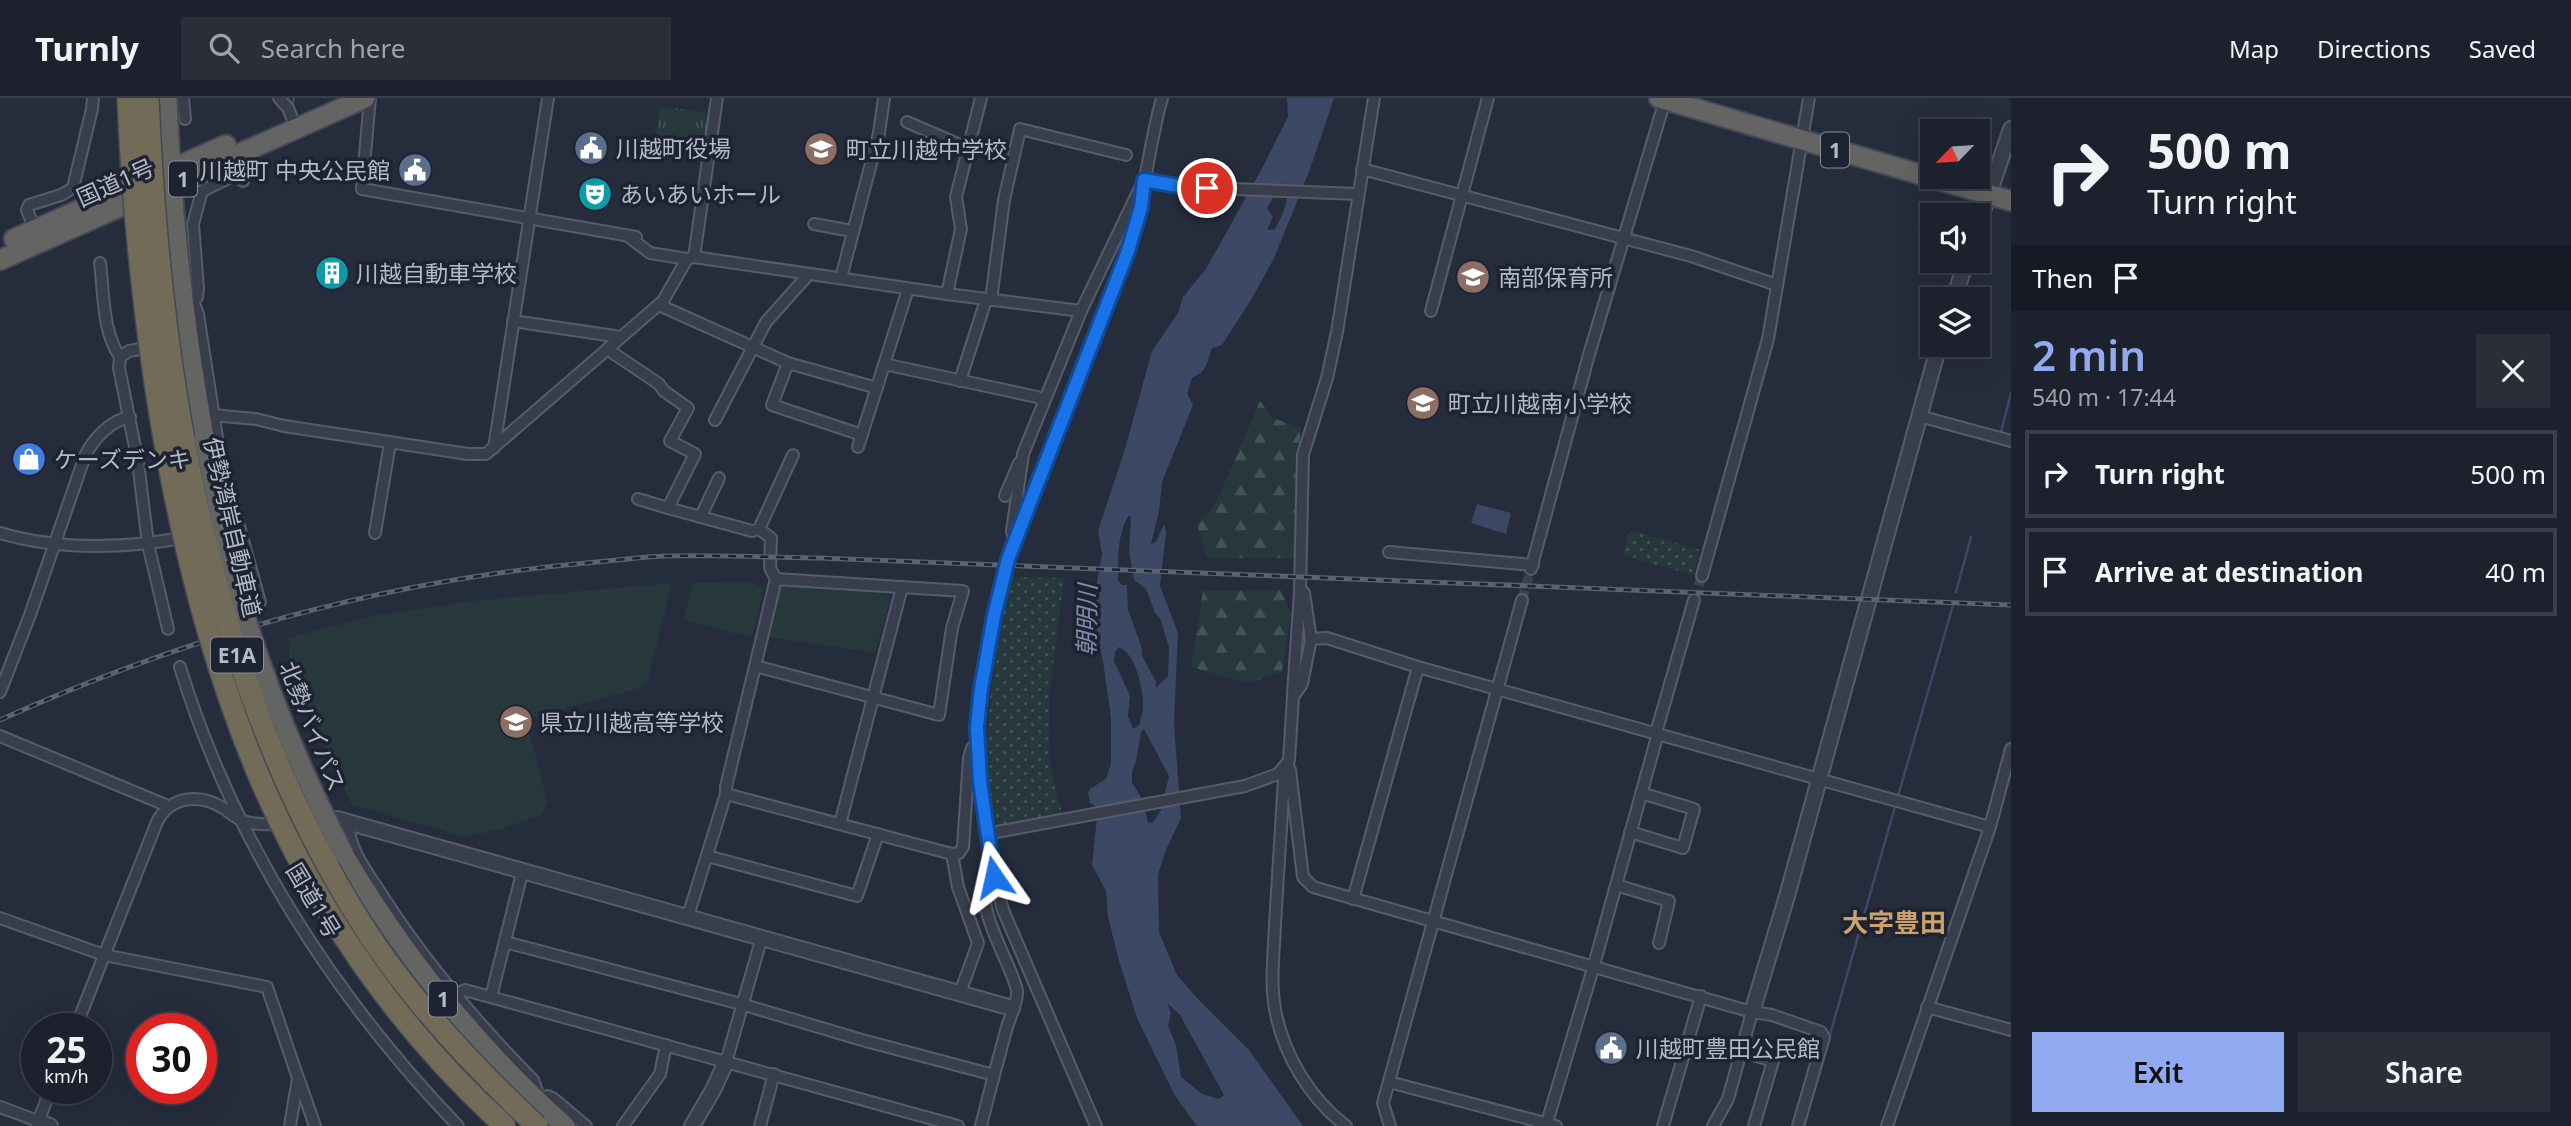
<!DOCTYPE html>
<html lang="en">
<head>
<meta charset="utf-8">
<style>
	body { margin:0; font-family:"Noto Sans","Noto Sans JP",sans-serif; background:#292e39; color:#f1f3f6; height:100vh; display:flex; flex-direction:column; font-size:26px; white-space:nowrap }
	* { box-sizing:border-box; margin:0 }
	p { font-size:23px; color:#a0a3aa }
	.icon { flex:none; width:38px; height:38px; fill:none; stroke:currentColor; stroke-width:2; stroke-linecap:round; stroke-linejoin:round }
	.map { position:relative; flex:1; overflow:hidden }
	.drawer { display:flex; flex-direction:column; background:#1c212d; width:560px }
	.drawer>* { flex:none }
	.banner { background:#1c212d; color:#f1f3f6; overflow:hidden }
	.needle { width:46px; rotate:245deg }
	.fabs { position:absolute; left:1920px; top:21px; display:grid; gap:14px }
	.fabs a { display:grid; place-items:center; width:70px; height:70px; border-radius:0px; background:#1c212d; box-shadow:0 7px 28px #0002,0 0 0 2px #3a3e49; font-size:35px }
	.speed { position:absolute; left:21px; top:915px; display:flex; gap:14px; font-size:35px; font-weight:700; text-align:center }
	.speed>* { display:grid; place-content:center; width:91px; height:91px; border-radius:50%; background:#1c212d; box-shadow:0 7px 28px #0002,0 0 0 2px #3a3e49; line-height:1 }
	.speed small { font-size:18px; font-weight:400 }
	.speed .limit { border:10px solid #d22; background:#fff; color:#111 }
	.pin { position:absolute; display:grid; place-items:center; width:60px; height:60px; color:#fff; margin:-30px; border:4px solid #fff; border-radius:50%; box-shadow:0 2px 7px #0007 }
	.me { position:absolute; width:77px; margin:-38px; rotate:349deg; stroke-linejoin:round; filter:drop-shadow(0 0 5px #0008) }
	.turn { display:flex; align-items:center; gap:24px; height:147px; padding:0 21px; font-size:32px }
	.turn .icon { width:91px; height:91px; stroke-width:2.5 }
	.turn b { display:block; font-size:49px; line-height:60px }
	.then { display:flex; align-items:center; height:66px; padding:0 21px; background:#0003; gap:14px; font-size:26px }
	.round { display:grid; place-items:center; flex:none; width:74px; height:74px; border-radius:0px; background:#292e39 }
	.head { display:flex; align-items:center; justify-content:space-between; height:119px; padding:0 21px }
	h1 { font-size:42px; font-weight:600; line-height:52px; color:#91a9f1 }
	.cta { display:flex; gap:14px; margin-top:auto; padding:14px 21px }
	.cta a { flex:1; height:80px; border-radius:0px; background:#91a9f1; color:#111; font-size:28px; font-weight:600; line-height:80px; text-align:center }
	.cta a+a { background:#292e39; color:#f1f3f6 }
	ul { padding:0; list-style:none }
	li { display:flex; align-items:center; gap:21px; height:88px; margin:0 14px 10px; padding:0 7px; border:4px solid #3a3e49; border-radius:0px }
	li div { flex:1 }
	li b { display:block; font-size:26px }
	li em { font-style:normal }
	header { display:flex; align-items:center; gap:42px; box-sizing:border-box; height:98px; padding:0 35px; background:#1c212d; border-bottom:2px solid #3a3e49 }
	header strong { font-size:33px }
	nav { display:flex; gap:38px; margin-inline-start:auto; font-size:24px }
	.search { width:490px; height:63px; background:#292e39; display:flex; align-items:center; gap:18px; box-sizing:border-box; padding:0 24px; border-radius:0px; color:#a0a3aa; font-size:26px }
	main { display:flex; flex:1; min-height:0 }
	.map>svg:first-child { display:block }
	.grass { fill:url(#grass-dots) }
	.forest { fill:url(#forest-firs) }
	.park { fill:url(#park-tufts) }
	.pitch { fill:#27383d }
	.water { fill:#3c4864; fill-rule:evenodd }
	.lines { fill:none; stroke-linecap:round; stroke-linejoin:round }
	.stream { stroke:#3c4864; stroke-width:2.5 }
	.minor-tunnel { stroke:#3b4151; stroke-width:10; stroke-dasharray:10 5; stroke-linecap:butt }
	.minor-casing { stroke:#575c6a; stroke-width:14 }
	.tertiary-casing { stroke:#575c6a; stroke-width:18 }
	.trunk-casing { stroke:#444957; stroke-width:23 }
	.minor { stroke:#393e4c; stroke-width:10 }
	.tertiary { stroke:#393e4c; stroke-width:14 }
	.trunk { stroke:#646462; stroke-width:19 }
	.rail-casing { stroke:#5b6273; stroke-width:5 }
	.rail { stroke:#1e2331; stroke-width:2.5; stroke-dasharray:8; stroke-linecap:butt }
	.trunk-bridge-casing { stroke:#444957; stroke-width:23; stroke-linecap:butt }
	.motorway-bridge-casing { stroke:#444957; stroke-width:24; stroke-linecap:butt }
	.trunk-bridge { stroke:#646462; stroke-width:19 }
	.motorway-bridge { stroke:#726b57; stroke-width:21 }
	.route-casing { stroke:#114b97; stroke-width:18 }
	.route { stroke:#1a73e8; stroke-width:12 }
	.labels { text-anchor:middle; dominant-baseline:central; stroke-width:7; stroke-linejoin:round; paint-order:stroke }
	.shield { fill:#1e2331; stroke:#888d9a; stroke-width:2 }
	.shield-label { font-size:21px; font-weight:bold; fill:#b5bac7 }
	.poi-label { font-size:23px; fill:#b5bac7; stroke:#1e2331; text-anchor:start }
	.street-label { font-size:23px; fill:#b5bac7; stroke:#1e2331 }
	.water-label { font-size:24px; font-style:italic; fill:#7e8dad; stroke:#1e2331 }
	.quarter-label { font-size:26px; font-weight:bold; fill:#cda26a; stroke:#1e2331 }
</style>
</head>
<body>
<header>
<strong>Turnly</strong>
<div class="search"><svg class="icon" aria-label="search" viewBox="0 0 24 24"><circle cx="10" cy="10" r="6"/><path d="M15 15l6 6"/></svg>Search here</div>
<nav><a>Map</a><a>Directions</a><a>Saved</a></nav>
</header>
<main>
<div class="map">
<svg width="2011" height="1028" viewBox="0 0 2011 1028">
	<defs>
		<pattern id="grass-dots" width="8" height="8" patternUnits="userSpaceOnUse" patternTransform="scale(1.75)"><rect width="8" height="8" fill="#27383d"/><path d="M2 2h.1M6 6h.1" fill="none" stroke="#445358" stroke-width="1.8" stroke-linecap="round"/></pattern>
		<pattern id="forest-firs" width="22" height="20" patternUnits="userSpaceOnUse" patternTransform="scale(1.75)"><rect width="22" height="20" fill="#27383d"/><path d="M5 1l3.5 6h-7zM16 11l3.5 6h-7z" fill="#445358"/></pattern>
		<pattern id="park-tufts" width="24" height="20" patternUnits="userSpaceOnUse" patternTransform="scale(1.75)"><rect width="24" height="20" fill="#27383d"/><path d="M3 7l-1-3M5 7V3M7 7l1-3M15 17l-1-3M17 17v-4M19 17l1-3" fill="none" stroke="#445358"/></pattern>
	</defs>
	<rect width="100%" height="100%" fill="#252c3c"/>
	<g class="grass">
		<path d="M1630,432l70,20 -7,25 -70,-20z"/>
		<path d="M1010,479l54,1 -15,118 1,70 12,48 -60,13 -9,-7c-17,-80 4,-164 17,-243z"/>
	</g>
	<g class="forest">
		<path d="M1260,303l13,17 28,10 -7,130h-87l-10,-33 19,-22z"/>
		<path d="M1281,492l10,23 -9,59 -34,11 -57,-16 12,-76z"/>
	</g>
	<path class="park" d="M660,8l48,7 -6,45 -48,-7z"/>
	<g class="pitch">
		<path d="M750,484l14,6 -12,50 -69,-18 10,-37z"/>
		<path d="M672,485l-25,100 -4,4 -117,32 22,84 -9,13 -38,13 -36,8 -113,-32 -61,-133 -3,-34 85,-22 98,-15z"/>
		<path d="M782,487l104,7 5,6 -16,55 -108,-16 12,-50z"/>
	</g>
	<g class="water">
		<path d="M1287,0h47l-24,71 -35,87 -24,44 -29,45 -10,3c-5,14 -5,24 -20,30l-5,15 6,12 -31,77 -3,29 -8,33 5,-2 8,-18 2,9 -6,53 18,47 -4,91 7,94 -16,34 -7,23 1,57 18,43 20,23 52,52 54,76h-106l-22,-30 -38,-78 -18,-57 -11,-44 -2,-26 -14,-26 6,-57 -8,-5 -2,-10 2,-4 16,-10 5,-15v-46l-8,-57 -9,-38 -7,-12 2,-15 7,-8 6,-34 -4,-23 27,-82 27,-98 26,-38 5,-16 23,-28 55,-99 27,-53zM1286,85c4,17 -3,31 -11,46l-8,1 6,-13 -6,-9 14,-23zM1129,417l2,3 -2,33 5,29 12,9 9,24 5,5 9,29 -1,29 -12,12v-6l-14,-26 -1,-11 -13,-35 -1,-25h-5l-4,-4c0,-21 -1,-48 11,-66zM1119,549c17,7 25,44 24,61 0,7 -3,9 -3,16l-7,5 -5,-13 2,-20 -16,-35 1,-9zM1144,631l25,47 -8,34 -8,12 -5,1 -5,-23 -11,-17v-11l4,-11 5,-29zM1167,905l13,12 44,80 -5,4 -17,-5 -21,-17 -5,-32 -8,-19 3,-13z"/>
		<path d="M1477,406l34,9 -5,21 -35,-11z"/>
	</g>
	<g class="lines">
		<g class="stream">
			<path d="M293,5l1,-5"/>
			<path d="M2001,334l10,-39"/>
			<path d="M1956,494l15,-55"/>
			<path d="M1898,698l55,-191"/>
			<path d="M1804,1028l92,-323"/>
		</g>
		<g class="minor-tunnel">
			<path d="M1522,502l9,-31"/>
			<path d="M1694,502l8,-24"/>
		</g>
		<g class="minor-casing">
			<g id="minor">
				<path d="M183,0l2,21"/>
				<path d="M279,0l9,10 4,10"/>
				<path d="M370,0l-8,91 274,48"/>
				<path d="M907,24l62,27"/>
				<path d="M1362,71l329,87 86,29"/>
				<path d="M1144,82l40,7 174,7"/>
				<path d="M814,126l38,7"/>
				<path d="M35,132l-8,-20 2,-5 32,-10 12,-7 19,-79 1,-11"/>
				<path d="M629,139l21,16 37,6"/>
				<path d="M694,159l23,-159"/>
				<path d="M100,165c4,30 2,68 20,94l-1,11 19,94 10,82 20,85"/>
				<path d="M841,180l38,-145 5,-35"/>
				<path d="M947,196l14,-65 -5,-32 25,-99"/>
				<path d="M183,201l10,2 5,13 22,143 40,145"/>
				<path d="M991,202l13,-100 16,-71 106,26"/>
				<path d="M193,203l4,-4 1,-8 -5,-65 9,-33 33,-16 6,2 2,4"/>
				<path d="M659,207l129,58 89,25"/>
				<path d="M1431,213l57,-213"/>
				<path d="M513,223l108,16"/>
				<path d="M608,250l5,5 46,31 5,7 24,17 -18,33 25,13 -27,54 84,23 7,-2 34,-74"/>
				<path d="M120,259l9,-6 24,-4"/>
				<path d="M788,265l-16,42 90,30"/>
				<path d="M884,266l153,33 7,4"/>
				<path d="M960,283l26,-81"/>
				<path d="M213,317l43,4 28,7 184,28h18l177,-153 24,-42 7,-2 253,37 134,17"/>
				<path d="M1919,318l92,25"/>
				<path d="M715,322l51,-98 42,-47"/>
				<path d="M858,349l50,-158"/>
				<path d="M494,350l54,-350"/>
				<path d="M1005,398l14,-33"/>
				<path d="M638,401l30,9"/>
				<path d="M701,418l18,-38"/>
				<path d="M759,431l12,9 -1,30 6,11"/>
				<path d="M0,435c62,18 124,16 187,4"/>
				<path d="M375,435l15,-90"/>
				<path d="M1014,442l-2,-9 11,-77 58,-143 60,-125"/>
				<path d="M1389,454l144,13"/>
				<path d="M1531,471l57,-211 77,-258"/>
				<path d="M1702,478l66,-237 41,-241"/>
				<path d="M1311,541l16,-1 91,29 572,160"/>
				<path d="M180,569c53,173 153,329 278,459"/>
				<path d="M0,594l30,-77 55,-159c8,-17 26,-36 45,-39"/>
				<path d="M1293,596l7,-102"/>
				<path d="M1656,635l38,-133"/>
				<path d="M0,638l168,70"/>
				<path d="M1290,672l13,107 10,10 439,125 20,3 49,17 3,5 -26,89"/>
				<path d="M726,696l226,60 7,-1 4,-6 6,-89 3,-10 5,-3"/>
				<path d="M349,724c-2,23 16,48 29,67 44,70 97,132 155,191l4,11 -1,9 12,-4 6,3 32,27"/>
				<path d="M840,726l62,-237"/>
				<path d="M1630,734l53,16 11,-39 -53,-16"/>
				<path d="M986,736l259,-48 33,-12 9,-11"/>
				<path d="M952,756l6,33 20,56 -18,50"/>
				<path d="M707,758l150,40 21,-62"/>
				<path d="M1616,787l53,16 -10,42"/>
				<path d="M1353,801l65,-232"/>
				<path d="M688,818l38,-122v-7l50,-208 187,12 -11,37 -13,87 -184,-49"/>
				<path d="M0,820l104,37 163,32 31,91 -8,48"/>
				<path d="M505,844l236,62 121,36 132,35"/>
				<path d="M454,897l11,-5 493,136"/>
				<path d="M491,899l32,-128"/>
				<path d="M1927,909l84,23"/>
				<path d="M75,931l82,-207c13,-26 43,-29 66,-14 8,5 14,12 24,14 18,5 41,0 60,-1"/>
				<path d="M1741,953l32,10 -19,65"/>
				<path d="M726,964l36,-125"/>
				<path d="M299,982l16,46"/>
				<path d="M1389,984l167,44"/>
				<path d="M0,1009l38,14"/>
				<path d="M37,1027l14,-37"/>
				<path d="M623,1028l37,-52 6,-29"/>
				<path d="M760,1028l14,-52"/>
				<path d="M981,1028c8,-33 17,-66 26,-99 3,-10 11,-25 10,-36 -3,-24 -52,-96 -23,-114"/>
				<path d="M1096,1028l-93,-216 -13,-48 -10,-80 -3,-69 17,-97 12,-50 122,-315c16,-50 20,-102 34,-153"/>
				<path d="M1346,1028c-36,-27 -63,-72 -71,-117 -5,-28 -1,-57 0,-85 3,-49 6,-97 9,-145l5,-19 4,-63 9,-13 9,-45 -7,-46 -4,-4 3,-134 24,-77 10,-46 37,-234"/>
				<path d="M1390,1028l-7,-23 139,-503"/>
				<path d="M1546,1028l48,-161 64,-232"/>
				<path d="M1663,1028l38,-130"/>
				<path d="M1713,1028l15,-27 24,-87"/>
				<path d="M1887,1028l103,-299 21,-78"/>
			</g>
		</g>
		<g class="tertiary-casing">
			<g id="tertiary">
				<path d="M1978,128l33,-97"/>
				<path d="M1954,201l12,-38"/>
				<path d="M337,721l675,189"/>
				<path d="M1752,914l35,-116 152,-551"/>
				<path d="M38,1023l12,5"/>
				<path d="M692,1028l21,-36 13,-28"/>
			</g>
		</g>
		<g class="trunk-casing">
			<g id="trunk">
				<path d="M167,0c4,114 17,227 37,339"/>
				<path d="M1659,0l352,103"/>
				<path d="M14,141l212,-94"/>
				<path d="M0,162l365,-162"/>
				<path d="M344,757c60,102 133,192 221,271"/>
			</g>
		</g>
		<use href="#minor" class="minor"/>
		<use href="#tertiary" class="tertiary"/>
		<use href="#trunk" class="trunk"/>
		<g class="rail-casing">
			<path id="rail" d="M0,622c185,-83 383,-139 586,-157 26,-2 53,-6 79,-7 51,-1 103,1 154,2l1192,47"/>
		</g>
		<use href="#rail" class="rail"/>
		<g class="trunk-bridge-casing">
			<path id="trunk-bridge" d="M204,339c12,61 24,122 42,182 25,82 59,160 98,236"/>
		</g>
		<g class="motorway-bridge-casing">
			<g id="motorway-bridge">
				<path d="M128,0c4,100 14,200 29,298 44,282 132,534 348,730"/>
				<path d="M148,0c12,289 63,601 227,846 46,67 103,127 162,182"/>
			</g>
		</g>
		<use href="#trunk-bridge" class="trunk-bridge"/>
		<use href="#motorway-bridge" class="motorway-bridge"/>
	</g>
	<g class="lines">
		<g class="route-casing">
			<path id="route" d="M994,779l-14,-95 -3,-55 4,-39 13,-72 14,-57 120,-308 13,-44 3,-27 40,7 23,1"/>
		</g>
		<use href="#route" class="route"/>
	</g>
	<defs>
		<g id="civic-disc" transform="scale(1.75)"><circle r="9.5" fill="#5c6f8a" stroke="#1e2331"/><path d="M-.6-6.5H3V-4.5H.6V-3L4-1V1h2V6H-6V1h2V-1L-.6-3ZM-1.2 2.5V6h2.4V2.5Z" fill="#fff"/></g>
		<g id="school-disc" transform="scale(1.75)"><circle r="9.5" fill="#8d6e63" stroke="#1e2331"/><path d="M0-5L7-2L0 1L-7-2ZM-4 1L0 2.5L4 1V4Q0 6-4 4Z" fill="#fff"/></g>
		<g id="theatre-disc" transform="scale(1.75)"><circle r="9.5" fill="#0f9aa8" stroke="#1e2331"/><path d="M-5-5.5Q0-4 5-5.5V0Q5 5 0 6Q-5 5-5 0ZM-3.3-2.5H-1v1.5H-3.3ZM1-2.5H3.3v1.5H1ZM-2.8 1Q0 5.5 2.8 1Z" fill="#fff"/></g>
		<g id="building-disc" transform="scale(1.75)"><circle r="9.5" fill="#0f9aa8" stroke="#1e2331"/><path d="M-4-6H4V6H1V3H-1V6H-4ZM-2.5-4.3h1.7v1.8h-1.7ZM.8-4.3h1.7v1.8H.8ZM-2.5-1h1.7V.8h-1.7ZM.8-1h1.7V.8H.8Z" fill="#fff"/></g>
		<g id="shop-disc" transform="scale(1.75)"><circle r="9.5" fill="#3f7fe0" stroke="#1e2331"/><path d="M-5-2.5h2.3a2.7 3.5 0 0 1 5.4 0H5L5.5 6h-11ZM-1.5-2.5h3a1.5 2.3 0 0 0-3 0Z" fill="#fff"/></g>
	</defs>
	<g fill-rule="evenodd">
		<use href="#civic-disc" x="591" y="50"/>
		<use href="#school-disc" x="821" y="51"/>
		<use href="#civic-disc" x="415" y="72"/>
		<use href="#theatre-disc" x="595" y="96"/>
		<use href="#building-disc" x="332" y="175"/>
		<use href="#school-disc" x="1473" y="179"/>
		<use href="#school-disc" x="1423" y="305"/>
		<use href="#shop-disc" x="29" y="361"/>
		<use href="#school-disc" x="516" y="624"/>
		<use href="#civic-disc" x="1611" y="950"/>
	</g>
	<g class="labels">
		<g class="shield">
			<rect x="1821" y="34.5" width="28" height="35" rx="5"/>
			<rect x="169" y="63.5" width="28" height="35" rx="5"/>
			<rect x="211" y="539.5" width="52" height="35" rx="5"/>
			<rect x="429" y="883.5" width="28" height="35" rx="5"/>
		</g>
		<g class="shield-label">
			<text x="1835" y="52">1</text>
			<text x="183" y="81">1</text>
			<text x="237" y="557">E1A</text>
			<text x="443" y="901">1</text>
		</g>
		<g class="poi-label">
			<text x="616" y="50">川越町役場</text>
			<text x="846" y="51">町立川越中学校</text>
			<text x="390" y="72" text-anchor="end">川越町 中央公民館</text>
			<text x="620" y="96">あいあいホール</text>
			<text x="356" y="175">川越自動車学校</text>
			<text x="1498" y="179">南部保育所</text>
			<text x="1448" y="305">町立川越南小学校</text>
			<text x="54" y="361">ケーズデンキ</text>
			<text x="540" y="624">県立川越高等学校</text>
			<text x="1636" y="950">川越町豊田公民館</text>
		</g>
		<g class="street-label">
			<text transform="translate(115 84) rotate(-24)">国道1号</text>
			<text transform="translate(233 429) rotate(77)">伊勢湾岸自動車道</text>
			<text transform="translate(313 628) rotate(68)">北勢バイパス</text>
			<text transform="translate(314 802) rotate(59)">国道1号</text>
		</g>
		<g class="water-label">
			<text transform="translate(1086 522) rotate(-89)">朝明川</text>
		</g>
		<g class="quarter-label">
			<text x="1894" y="824">大字豊田</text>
		</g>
	</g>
</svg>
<div class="fabs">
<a><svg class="needle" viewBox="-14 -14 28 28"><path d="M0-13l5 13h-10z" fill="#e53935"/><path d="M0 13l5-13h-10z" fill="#a0a3aa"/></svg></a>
<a><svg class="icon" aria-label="sound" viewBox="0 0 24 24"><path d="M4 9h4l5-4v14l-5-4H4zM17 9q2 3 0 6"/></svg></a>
<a><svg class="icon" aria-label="layers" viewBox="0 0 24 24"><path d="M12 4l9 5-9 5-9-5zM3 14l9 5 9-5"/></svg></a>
</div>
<div class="speed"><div>25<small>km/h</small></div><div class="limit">30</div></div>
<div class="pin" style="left:1207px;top:90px;background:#d93025"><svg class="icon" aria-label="arrive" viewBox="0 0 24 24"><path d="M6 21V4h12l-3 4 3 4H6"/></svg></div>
<svg class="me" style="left:994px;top:779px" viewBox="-20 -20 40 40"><path d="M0-17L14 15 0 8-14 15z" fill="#1a73e8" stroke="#fff" stroke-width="4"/></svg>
</div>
<section class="drawer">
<div class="banner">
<div class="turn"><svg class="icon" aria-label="right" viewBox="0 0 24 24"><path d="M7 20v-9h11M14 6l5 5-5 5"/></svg><div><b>500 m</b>Turn right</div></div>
<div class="then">Then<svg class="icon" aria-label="arrive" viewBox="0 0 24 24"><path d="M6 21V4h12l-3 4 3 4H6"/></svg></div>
</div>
<div class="head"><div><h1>2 min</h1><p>540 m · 17:44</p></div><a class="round"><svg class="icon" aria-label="close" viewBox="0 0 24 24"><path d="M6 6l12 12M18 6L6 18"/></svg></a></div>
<ul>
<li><svg class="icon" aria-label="right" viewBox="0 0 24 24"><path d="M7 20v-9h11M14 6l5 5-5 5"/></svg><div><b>Turn right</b></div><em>500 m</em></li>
<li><svg class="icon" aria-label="arrive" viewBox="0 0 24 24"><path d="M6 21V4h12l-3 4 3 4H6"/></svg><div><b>Arrive at destination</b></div><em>40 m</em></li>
</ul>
<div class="cta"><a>Exit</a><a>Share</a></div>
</section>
</main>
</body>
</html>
